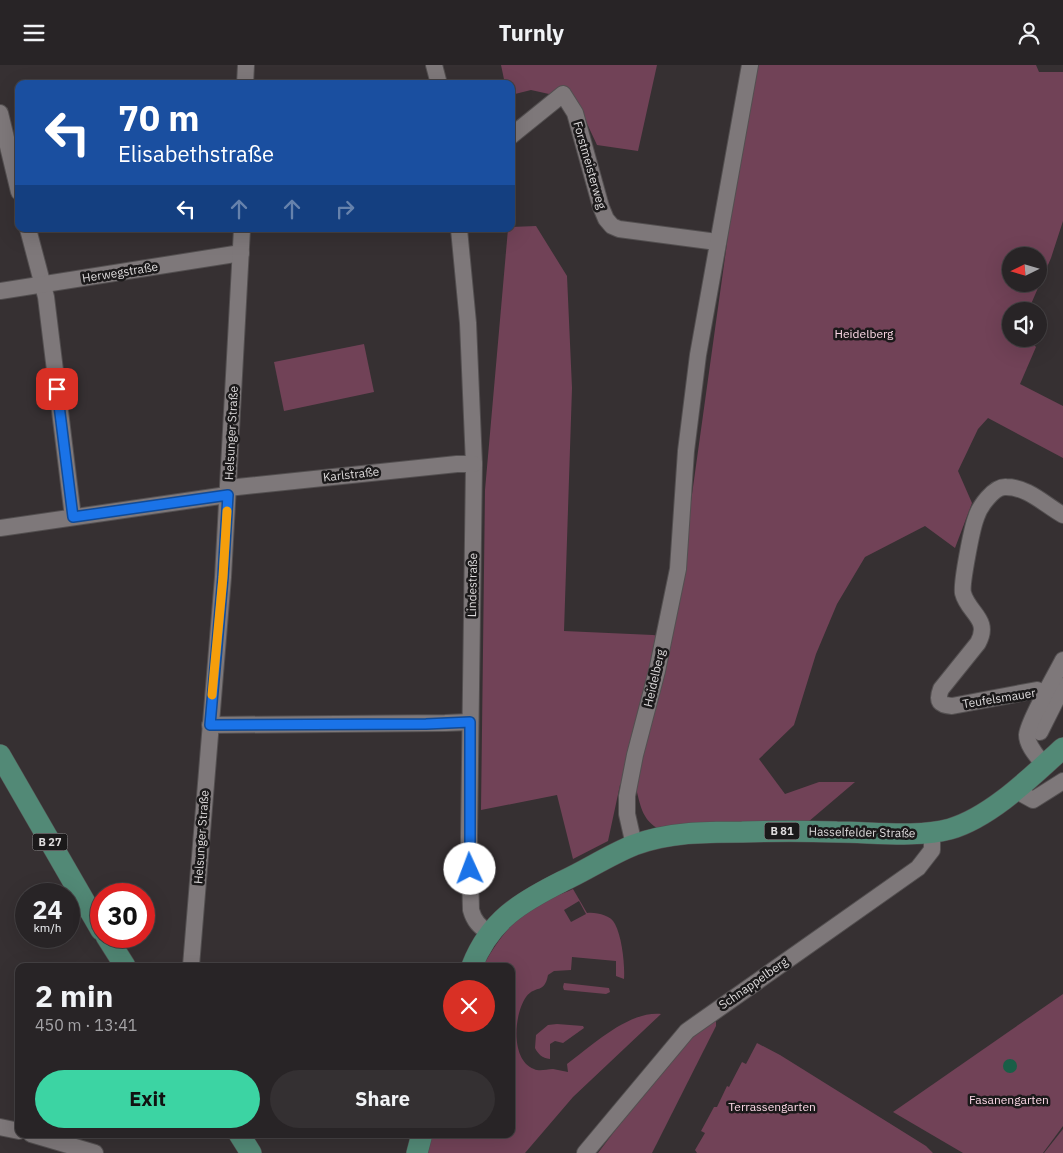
<!DOCTYPE html>
<html lang="en">
<head>
<meta charset="utf-8">
<style>
	body { margin:0; font-family:"IBM Plex Sans",sans-serif; background:#343032; color:#f1f3f6; height:100vh; display:flex; flex-direction:column; font-size:19px; white-space:nowrap }
	* { box-sizing:border-box; margin:0 }
	p { font-size:16px; color:#a5a4a7 }
	.icon { flex:none; width:28px; height:28px; fill:none; stroke:currentColor; stroke-width:2; stroke-linecap:round; stroke-linejoin:round }
	.map { position:relative; flex:1; overflow:hidden }
	.details { position:absolute; left:15px; top:898px; width:500px; height:175px; display:flex; flex-direction:column; background:#282426; border-radius:10px; box-shadow:0 5px 20px #0002,0 0 0 1px #444143 }
	.details>* { flex:none }
	.banner { position:absolute; left:15px; top:15px; width:500px; height:152px; border-radius:10px; box-shadow:0 5px 20px #0002,0 0 0 1px #444143; background:#1a4fa0; color:#fff; overflow:hidden }
	.needle { width:32px; rotate:265deg }
	.buttons { position:absolute; left:1002px; top:182px; display:grid; gap:10px }
	.buttons a { display:grid; place-items:center; width:45px; height:45px; border-radius:50%; background:#282426; box-shadow:0 5px 20px #0002,0 0 0 1px #444143; font-size:25px }
	.speed { position:absolute; left:15px; top:818px; display:flex; gap:10px; font-size:25px; font-weight:700; text-align:center }
	.speed>* { display:grid; place-content:center; width:65px; height:65px; border-radius:50%; background:#282426; box-shadow:0 5px 20px #0002,0 0 0 1px #444143; line-height:1 }
	.speed small { font-size:12px; font-weight:400 }
	.speed .limit { border:8px solid #d22; background:#fff; color:#111 }
	.pin { position:absolute; display:grid; place-items:center; width:42px; height:42px; color:#fff; margin:-21px; border-radius:10px; box-shadow:0 2px 8px #0006 }
	.me { position:absolute; width:55px; margin:-28px; rotate:358deg; stroke-linejoin:round; filter:drop-shadow(0 0 4px #0008) }
	.turn { display:flex; align-items:center; gap:18px; height:105px; padding:0 20px; font-size:22px }
	.turn .icon { width:65px; height:65px; stroke-width:2.5 }
	.turn b { display:block; font-size:35px; line-height:42px }
	.lanes { display:flex; align-items:center; height:48px; padding:0 20px; background:#0003; justify-content:center; gap:25px; direction:ltr }
	.lanes .off { opacity:.35 }
	.round { display:grid; place-items:center; flex:none; width:52px; height:52px; border-radius:26px; background:#343032 }
	.overview { display:flex; align-items:center; justify-content:space-between; height:85px; padding:0 20px }
	h1 { font-size:30px; font-weight:700; line-height:38px }
	.cta { display:flex; gap:10px; margin-top:auto; padding:10px 20px }
	.cta a { flex:1; height:58px; border-radius:30px; background:#3cd4a3; color:#111; font-size:20px; font-weight:700; line-height:58px; text-align:center }
	.cta a+a { background:#343032; color:#f1f3f6 }
	header { display:flex; justify-content:space-between; align-items:center; height:65px; padding:0 20px; background:#282426; font-size:22px; font-weight:700 }
	.map>svg:first-child { display:block }
	.green { fill:#714257; fill-rule:evenodd }
	.water { fill:#195e47 }
	.lines { fill:none; stroke-linecap:round; stroke-linejoin:round }
	.minor-casing { stroke:#534f50; stroke-width:18 }
	.major-casing { stroke:#534f50; stroke-width:22 }
	.minor { stroke:#7e787a; stroke-width:16 }
	.major { stroke:#528976; stroke-width:21 }
	.route-casing { stroke:#114b97; stroke-width:12 }
	.route { stroke:#1a73e8; stroke-width:9 }
	.slow { stroke:#f59e0b; stroke-width:9 }
	.labels { text-anchor:middle; dominant-baseline:central; stroke-width:5; stroke-linejoin:round; paint-order:stroke }
	.shield { fill:#1b191a; stroke:#a4a1a2; stroke-width:1 }
	.shield-label { font-size:11px; font-weight:bold; fill:#dedbdc }
	.street-label { font-size:12px; fill:#dedbdc; stroke:#1b191a }
	.park-label { font-size:12px; fill:#fcd8e6; stroke:#1b191a }
</style>
</head>
<body>
<header><svg class="icon" aria-label="menu" viewBox="0 0 24 24"><path d="M4 6h16M4 12h16M4 18h16"/></svg>Turnly<svg class="icon" aria-label="person" viewBox="0 0 24 24"><circle cx="12" cy="8" r="4"/><path d="M4 21q1-7 8-7t8 7"/></svg></header>
<div class="map">
<svg width="1063" height="1088" viewBox="0 0 1063 1088">
	<rect width="100%" height="100%" fill="#363032"/>
	<g class="green">
		<path d="M501,0h156l-19,86 -41,-6 -21,-45 -45,-10 -20,5v-11h-6z"/>
		<path d="M758,0h278l3,7h24v149l-12,37 -23,53h-17v28h17l8,8 -16,37 43,22v52l-75,-40 -10,11 -20,42 14,32 -17,45 -30,-22 -60,31 -28,47 -21,50 -22,71 -35,34 26,35 34,-12h36l-47,40 -151,6c-15,-9 -17,-24 -21,-40l-16,-3 -12,56 -35,18 -16,-64 -76,15 4,-320 23,-261h3v-2l25,-1 31,50 5,112 -8,243 89,4 19,3 55,-395 6,-60zM1011,191h28v28h-28z"/>
		<path d="M364,279l10,48 -90,19 -10,-49z"/>
		<path d="M573,824l14,24c9,-1 24,2 28,11 7,13 10,41 9,55l-8,-3v-15l-44,-4 -1,13 -17,1 -6,4c-4,20 -12,9 -22,22 -12,17 -16,63 8,72 6,3 12,0 19,0 5,1 10,2 15,3l-1,-8c26,-19 61,-53 94,-50l-88,83 -48,56h-98l6,-19h78v-168h-28c14,-25 27,-43 50,-59 12,-8 27,-12 40,-18zM579,836l7,13 -15,8 -7,-12z"/>
		<path d="M564,918l45,5 1,4 -4,2 -42,-4 -1,-3z"/>
		<path d="M1063,929v132l-20,27h-80l-70,-41z"/>
		<path d="M716,955v6l-64,127h-54l52,-69 39,-45z"/>
		<path d="M557,959l26,2 1,2 -21,15 -8,-2 -5,3v15c-8,-1 -12,-5 -15,-11l1,-13 12,-10z"/>
		<path d="M757,978l23,12 146,91 7,7h-236l-2,-3 10,-17 -4,-2 13,-24h3l10,-21 2,1 13,-25 4,2z"/>
		<path d="M1063,1064v24h-19z"/>
	</g>
	<circle class="water" cx="1010" cy="1001" r="7"/>
	<g class="lines">
		<g class="minor-casing">
			<g id="minor">
				<path d="M434,0l5,19"/>
				<path d="M245,19l1,-19"/>
				<path d="M0,48l19,79"/>
				<path d="M511,71l52,-42 12,19 26,94 5,12 6,7 7,3 98,13"/>
				<path d="M28,164l18,68 27,220"/>
				<path d="M459,164l9,94 6,141 -5,373 2,73c3,11 8,16 18,23"/>
				<path d="M0,226l241,-38"/>
				<path d="M228,423l229,-24h17"/>
				<path d="M0,463l227,-33"/>
				<path d="M1045,629l-8,-4 -85,16c-12,-1 -16,-4 -11,-17l37,-46c13,-24 -10,-30 -15,-50 -2,-9 9,-65 13,-75 3,-11 18,-32 30,-31 22,0 39,18 57,28"/>
				<path d="M210,660l235,-2 24,-1"/>
				<path d="M1040,667l23,-46"/>
				<path d="M1044,700c-6,-8 -17,-19 -17,-30 1,-13 29,-61 36,-75"/>
				<path d="M1015,725l18,10 30,-19"/>
				<path d="M634,780l-7,-31v-18l8,-41 22,-84 21,-102 8,-118 12,-96 52,-290"/>
				<path d="M191,901l32,-389 19,-348"/>
				<path d="M0,1062l19,4"/>
				<path d="M31,1069l64,19"/>
				<path d="M585,1088l102,-122 231,-163 14,-18v-17"/>
			</g>
		</g>
		<g class="major-casing">
			<g id="major">
				<path d="M0,690l101,175"/>
				<path d="M106,871l19,30"/>
				<path d="M472,901c18,-46 49,-64 91,-85 24,-11 46,-26 71,-36 35,-13 71,-13 108,-13 32,-1 63,-1 95,0 34,0 81,6 113,-3 41,-12 81,-52 113,-81"/>
				<path d="M239,1069l12,19"/>
				<path d="M417,1088l5,-19"/>
			</g>
		</g>
		<use href="#minor" class="minor"/>
		<use href="#major" class="major"/>
	</g>
	<g class="lines">
		<g class="route-casing">
			<path id="route" d="M57,324l16,128 155,-22 -5,82 -13,148 216,-1 44,-2v147"/>
		</g>
		<use href="#route" class="route"/>
		<path class="slow" d="M212,630l11,-118 4,-66"/>
	</g>
	<g class="labels">
		<g class="shield">
			<rect x="764.5" y="757.5" width="35" height="17" rx="4"/>
			<rect x="32.5" y="768.5" width="35" height="17" rx="4"/>
		</g>
		<g class="shield-label">
			<text x="782" y="766">B 81</text>
			<text x="50" y="777">B 27</text>
		</g>
		<g class="street-label">
			<text transform="translate(590 100) rotate(74)">Forstmeisterweg</text>
			<text transform="translate(120 207) rotate(-9)">Herwegstraße</text>
			<text transform="translate(231 368) rotate(-87)">Helsunger Straße</text>
			<text transform="translate(351 409) rotate(-6)">Karlstraße</text>
			<text transform="translate(472 520) rotate(-89)">Lindestraße</text>
			<text transform="translate(654 613) rotate(-77)">Heidelberg</text>
			<text transform="translate(999 633) rotate(-9)">Teufelsmauer</text>
			<text transform="translate(862 767) rotate(1)">Hasselfelder Straße</text>
			<text transform="translate(201 772) rotate(-86)">Helsunger Straße</text>
			<text transform="translate(753 918) rotate(-35)">Schnappelberg</text>
		</g>
		<g class="park-label">
			<text x="864" y="268">Heidelberg</text>
			<text x="1009" y="1034">Fasanengarten</text>
			<text x="772" y="1041">Terrassengarten</text>
		</g>
	</g>
</svg>
<div class="buttons">
<a><svg class="needle" viewBox="-14 -14 28 28"><path d="M0-13l5 13h-10z" fill="#e53935"/><path d="M0 13l5-13h-10z" fill="#a5a4a7"/></svg></a>
<a><svg class="icon" aria-label="sound" viewBox="0 0 24 24"><path d="M4 9h4l5-4v14l-5-4H4zM17 9q2 3 0 6"/></svg></a>
</div>
<div class="speed"><div>24<small>km/h</small></div><div class="limit">30</div></div>
<div class="pin" style="left:57px;top:324px;background:#d93025"><svg class="icon" aria-label="arrive" viewBox="0 0 24 24"><path d="M6 21V4h12l-3 4 3 4H6"/></svg></div>
<svg class="me" style="left:470px;top:804px" viewBox="-20 -20 40 40"><circle r="19" fill="#fff"/><path d="M0-13L10 11 0 6-10 11z" fill="#1a73e8"/></svg>
<div class="banner">
<div class="turn"><svg class="icon" aria-label="left" viewBox="0 0 24 24"><path d="M17 20v-9H6M10 6l-5 5 5 5"/></svg><div><b>70 m</b>Elisabethstraße</div></div>
<div class="lanes"><svg class="icon" aria-label="left" viewBox="0 0 24 24"><path d="M17 20v-9H6M10 6l-5 5 5 5"/></svg><svg class="icon off" aria-label="ahead" viewBox="0 0 24 24"><path d="M12 20V5M6 11l6-6 6 6"/></svg><svg class="icon off" aria-label="ahead" viewBox="0 0 24 24"><path d="M12 20V5M6 11l6-6 6 6"/></svg><svg class="icon off" aria-label="right" viewBox="0 0 24 24"><path d="M7 20v-9h11M14 6l5 5-5 5"/></svg></div>
</div>
<section class="details">
<div class="overview"><div><h1>2 min</h1><p>450 m · 13:41</p></div><a class="round" style="background:#d93025;color:#fff"><svg class="icon" aria-label="close" viewBox="0 0 24 24"><path d="M6 6l12 12M18 6L6 18"/></svg></a></div>
<div class="cta"><a>Exit</a><a>Share</a></div>
</section>
</div>
</body>
</html>
